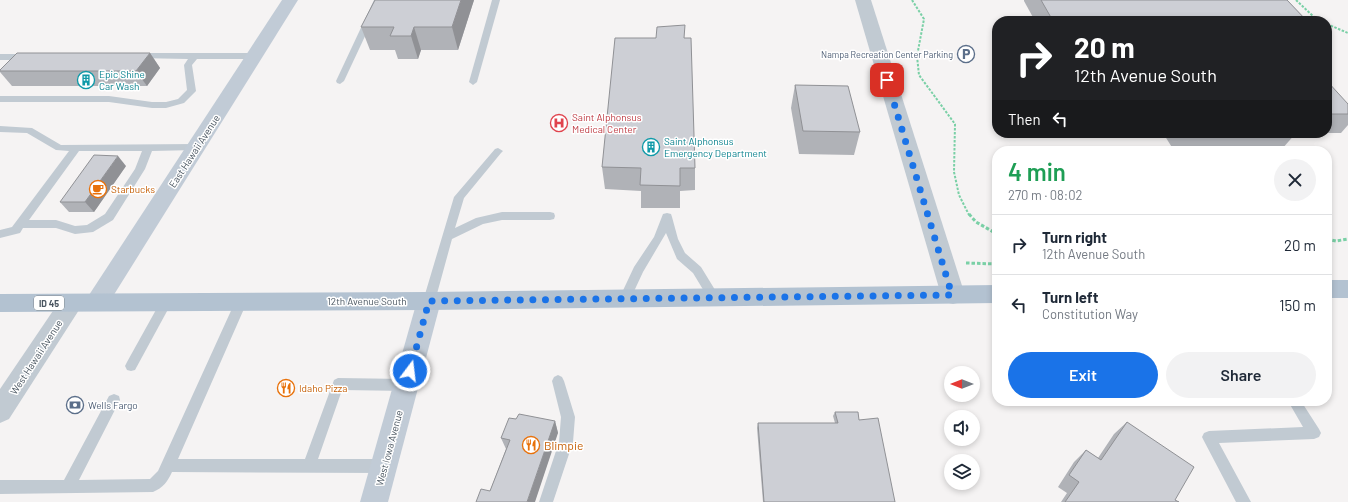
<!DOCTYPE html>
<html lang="en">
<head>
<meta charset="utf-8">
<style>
	body { margin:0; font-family:Barlow,sans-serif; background:#f2f2f3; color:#1f2937; height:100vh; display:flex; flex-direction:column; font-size:15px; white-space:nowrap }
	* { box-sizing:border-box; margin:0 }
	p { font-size:13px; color:#747a83 }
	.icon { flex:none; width:22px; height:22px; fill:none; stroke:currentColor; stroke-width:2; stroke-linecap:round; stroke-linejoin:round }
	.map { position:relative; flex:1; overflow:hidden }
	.details { position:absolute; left:992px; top:146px; width:340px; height:260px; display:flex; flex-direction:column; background:#fff; border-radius:16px; box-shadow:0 2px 6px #0003 }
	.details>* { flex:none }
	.guide { position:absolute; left:992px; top:16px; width:340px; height:122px; border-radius:16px; box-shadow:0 2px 6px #0003; background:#202124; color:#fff; overflow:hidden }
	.needle { width:26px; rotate:270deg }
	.tools { position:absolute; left:944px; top:366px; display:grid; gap:8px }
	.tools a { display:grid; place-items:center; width:36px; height:36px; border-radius:50%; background:#fff; box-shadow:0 2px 6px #0003; font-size:20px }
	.pin { position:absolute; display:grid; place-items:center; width:34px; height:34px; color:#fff; margin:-17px; border-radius:8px; box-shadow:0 2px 6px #0006 }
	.me { position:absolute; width:44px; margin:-22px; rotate:15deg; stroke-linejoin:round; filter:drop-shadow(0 0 3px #0008) }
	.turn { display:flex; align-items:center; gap:14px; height:84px; padding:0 16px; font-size:18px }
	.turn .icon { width:52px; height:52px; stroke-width:2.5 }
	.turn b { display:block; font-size:28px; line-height:34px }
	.then { display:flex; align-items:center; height:38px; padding:0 16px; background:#0003; gap:8px; font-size:15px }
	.round { display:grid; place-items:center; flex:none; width:42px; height:42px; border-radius:21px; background:#f2f2f3 }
	.head { display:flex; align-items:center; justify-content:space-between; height:68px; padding:0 16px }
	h1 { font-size:24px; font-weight:600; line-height:30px; color:#1e9e55 }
	.action { display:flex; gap:8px; margin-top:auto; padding:8px 16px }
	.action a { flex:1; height:46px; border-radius:24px; background:#1a73e8; color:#fff; font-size:16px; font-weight:600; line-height:46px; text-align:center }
	.action a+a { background:#f2f2f3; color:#1f2937 }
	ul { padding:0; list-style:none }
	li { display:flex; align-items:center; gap:12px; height:60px; padding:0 16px; border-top:1px solid #e0e1e3 }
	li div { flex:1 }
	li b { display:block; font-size:15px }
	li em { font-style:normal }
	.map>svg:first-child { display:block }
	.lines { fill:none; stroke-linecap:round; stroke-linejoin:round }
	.path-far1 { stroke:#7ad0a6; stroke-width:2; stroke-dasharray:2.5 1.5; stroke-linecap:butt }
	.path { stroke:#7ad0a6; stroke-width:3; stroke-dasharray:3.5 2; stroke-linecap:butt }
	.lane { fill:#c1cad2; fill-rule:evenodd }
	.street { fill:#c1cad2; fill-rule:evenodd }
	.secondary { fill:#c1cbd6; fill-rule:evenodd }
	.primary { fill:#b3c2d1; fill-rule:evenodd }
	.wall { fill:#b0b2b7 }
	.shaded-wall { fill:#909195 }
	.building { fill:#cdcfd5; stroke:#909195 }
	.route { stroke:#1a73e8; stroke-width:7; stroke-dasharray:0 12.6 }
	.labels { text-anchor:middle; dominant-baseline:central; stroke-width:3; stroke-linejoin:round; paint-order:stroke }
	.far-service-label { font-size:9px; fill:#4e5e75; stroke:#fff; text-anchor:end }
	.shield { fill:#fff; stroke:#808990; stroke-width:1 }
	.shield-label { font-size:9px; font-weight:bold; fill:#4a5661 }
	.culture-label { font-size:10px; fill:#0d838f; stroke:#fff; text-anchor:start }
	.health-label { font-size:10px; fill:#be3a42; stroke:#fff; text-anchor:start }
	.street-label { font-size:10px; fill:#4a5661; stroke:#fff }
	.food-label { font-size:10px; fill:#c56008; stroke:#fff; text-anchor:start }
	.service-label { font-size:10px; fill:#4e5e75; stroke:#fff; text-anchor:start }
	.near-food-label { font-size:12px; fill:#c56008; stroke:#fff; text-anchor:start }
</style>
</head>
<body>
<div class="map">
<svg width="1348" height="502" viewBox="0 0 1348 502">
	<rect width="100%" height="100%" fill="#f5f3f3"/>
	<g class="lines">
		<g class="path-far1">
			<path d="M912,0l12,19 -7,37 2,19 36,49 -1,48 5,23 10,20"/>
			<path d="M1296,0l19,18 6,3"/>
			<path d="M1327,24l21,9"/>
		</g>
		<g class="path">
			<path d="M969,214l7,8 21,12"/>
			<path d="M1327,239l9,2 12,-2"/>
			<path d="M966,263l31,1"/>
		</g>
		<g class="lane">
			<path d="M374,0h8l-38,81 -4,3 -3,-1 -1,-2z"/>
			<path d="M492,0h8l-23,82 -4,3 -4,-3z"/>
			<path d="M139,53h115l4,3 -4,3h-57l-5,6 4,26 -12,12 -18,5h-14l-43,-6h-109v-6h109l43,6h14l12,-3 9,-9 -3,-25 4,-6 -52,-1 -1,-2 1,-2z"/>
			<path d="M0,54h27l4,3 -4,3h-27z"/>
			<path d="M0,126l32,2 29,17 135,-1 5,3 -5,3 -44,1 -7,18 -32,51 -20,12 -18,2 -19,-6h-33l-3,5 -20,5v-8l12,-3 57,-76 -13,-1 -29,-17 -27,-1zM79,151h63l-7,18 -30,45 -18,11 -12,1 -19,-6h-27z"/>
			<path d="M498,148l5,3 -2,2 -37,45 -9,30 21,-10 26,-6h48l4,1 1,3 -1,3 -4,1h-48l-19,4 -31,15 -17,62 -2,3 -4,2 -4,-2 -2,-3 31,-104 41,-48z"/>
			<path d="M667,213l4,1 1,3 6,22 7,14 16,14 19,31 -2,3 -4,2 -4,-2 -17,-28 -16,-14 -11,-26 -23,39 -14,30 -4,2 -4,-2 -2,-3 15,-32 20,-30 9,-23z"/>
			<path d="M166,297l4,2 2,3 -37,68 -4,1 -4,-1 -2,-4 2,-4 35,-63z"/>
			<path d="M241,297l4,2 2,3 -69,157h127l29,-79 4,-2 68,1 4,2 2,4 -2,4 -4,2 -64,-1 -24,69h66l5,2 2,5 -2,5 -5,2 -212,-1c-4,9 -9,16 -19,20l-153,2v-14h64l45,-84 5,-2 5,2 1,4 -41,80 71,-1 8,-8 77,-169 2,-3z"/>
			<path d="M558,375l4,2 2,4 11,36 -2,25 -20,60h-14l20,-60 2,-25 -9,-36 2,-4z"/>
			<path d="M1288,401h13l18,28 2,4 -2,4 -5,2 -95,4 32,59h-15l-32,-61 -2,-4 2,-4 5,-2 94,-4z"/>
		</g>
		<g class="street">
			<path d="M855,0h16l94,295 -4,7 -8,2 -8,-2 -4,-7z"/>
			<path d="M71,294l8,2 4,7 -4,7 -70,109 -9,4v-34l63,-93z"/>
		</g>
		<g class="secondary">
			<path d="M282,0h16l-193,309 -8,2 -8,-2 -4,-7 4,-7z"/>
			<path d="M429,292l8,2 4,7 -53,201h-28l57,-201 4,-7z"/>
		</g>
		<g class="primary">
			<rect x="1327" y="280" width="21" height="18"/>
			<path d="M997,285v18l-568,7 -429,2v-18l429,-2z"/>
		</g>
	</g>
	<g class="wall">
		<path d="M474,0l-16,50h-37l-3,9h-20l-3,-9h-25l-9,-23z"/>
		<path d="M1024,0h263l20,21h-272l-11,-20z"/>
		<path d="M685,38l10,130v22l-15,1v17h-39v-17l-36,-2 -3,-22z"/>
		<path d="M150,53l10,15 -13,18h-135l-12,-14v-2z"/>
		<path d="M795,85l65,47 -6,23 -55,-1 -8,-46z"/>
		<path d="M1327,114h21v11l-7,8h-14z"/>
		<path d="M1163,133h133l-14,16h-109z"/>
		<path d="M126,166l-32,46h-25l-9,-10z"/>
		<path d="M835,412l24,8 36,82h-132l-6,-74 1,-5h77l-2,-7z"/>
		<path d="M516,419l39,2 3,12 -68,58 16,-42 -5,-11z"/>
		<path d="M1127,422l48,78 4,2h-118l6,-9 -9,-6 16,-25 12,-12 12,8 16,-24z"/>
	</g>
	<g class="shaded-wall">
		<path d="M461,0h13l-16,50 -6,-23z"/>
		<path d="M414,27l7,23 -3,9 -7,-23z"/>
		<path d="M150,53l10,15 -13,18 -11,-15z"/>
		<path d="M118,156l8,10 -32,46 -9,-10z"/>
		<path d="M555,421l3,12 -23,69h-8z"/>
	</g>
	<g class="building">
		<path d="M375,0h86l-9,27h-38l-3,9h-21l4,-9h-33z"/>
		<path d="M1041,0h246l20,21h-254z"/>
		<path d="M685,25l-1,13h7l4,130h-15v18l-40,-1 1,-17 -39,-1 13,-129h41l1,-11z"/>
		<path d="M17,53h133l-14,18h-136v-1z"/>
		<path d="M1327,81l21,23v10h-21z"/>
		<path d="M795,85l53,1 12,46 -57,-1z"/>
		<path d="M94,155l24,1 -33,46h-25z"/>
		<path d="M835,412h23l1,8 19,-2 17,84h-131l-6,-79h80z"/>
		<path d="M519,414l36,7 -28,81h-51l5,-13 9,2 20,-51 -9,-2 8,-20 7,1z"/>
		<path d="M1127,422l67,45 -19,33 4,2h-114l14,-20 -10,-7 17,-25 15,10z"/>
	</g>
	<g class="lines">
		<path class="route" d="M410,371l19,-70 523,-6 -65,-215"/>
	</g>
	<defs>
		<g id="parking-ring" transform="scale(0.9)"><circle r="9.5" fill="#fff" stroke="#5c6f8a" stroke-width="1.5"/><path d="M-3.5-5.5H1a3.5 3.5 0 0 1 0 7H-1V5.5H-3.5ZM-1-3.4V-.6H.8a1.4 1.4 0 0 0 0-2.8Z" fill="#5c6f8a"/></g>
		<g id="building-ring" transform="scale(0.9)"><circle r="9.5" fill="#fff" stroke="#0f9aa8" stroke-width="1.5"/><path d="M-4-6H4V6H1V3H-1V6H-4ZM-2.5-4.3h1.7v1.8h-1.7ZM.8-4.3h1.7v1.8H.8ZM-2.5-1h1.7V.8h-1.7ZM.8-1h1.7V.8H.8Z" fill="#0f9aa8"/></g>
		<g id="hospital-ring" transform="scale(0.9)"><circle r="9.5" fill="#fff" stroke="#e0444e" stroke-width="1.5"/><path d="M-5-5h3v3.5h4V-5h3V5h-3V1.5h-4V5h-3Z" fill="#e0444e"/></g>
		<g id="cafe-ring" transform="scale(0.9)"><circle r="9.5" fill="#fff" stroke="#e8710a" stroke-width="1.5"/><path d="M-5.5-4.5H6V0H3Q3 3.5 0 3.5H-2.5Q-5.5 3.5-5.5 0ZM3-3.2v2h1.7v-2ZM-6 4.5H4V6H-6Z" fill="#e8710a"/></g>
		<g id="restaurant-ring" transform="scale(0.9)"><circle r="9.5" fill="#fff" stroke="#e8710a" stroke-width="1.5"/><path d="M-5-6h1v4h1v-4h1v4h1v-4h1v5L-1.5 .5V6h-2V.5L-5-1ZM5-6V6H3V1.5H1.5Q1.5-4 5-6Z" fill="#e8710a"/></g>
		<g id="bank-ring" transform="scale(0.9)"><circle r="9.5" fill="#fff" stroke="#5c6f8a" stroke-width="1.5"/><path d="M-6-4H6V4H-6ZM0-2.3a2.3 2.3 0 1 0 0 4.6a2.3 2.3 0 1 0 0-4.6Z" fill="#5c6f8a"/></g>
	</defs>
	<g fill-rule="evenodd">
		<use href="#parking-ring" x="966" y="54"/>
		<use href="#building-ring" x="86" y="80"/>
		<use href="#hospital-ring" x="559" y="123"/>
		<use href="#building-ring" x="651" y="147"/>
		<use href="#cafe-ring" x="98" y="189"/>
		<use href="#restaurant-ring" x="286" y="388"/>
		<use href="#bank-ring" x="75" y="405"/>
		<use href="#restaurant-ring" x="531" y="445"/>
	</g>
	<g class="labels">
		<g class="far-service-label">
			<text x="953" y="54">Nampa Recreation Center Parking</text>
		</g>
		<rect class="shield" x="34" y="296" width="30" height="14" rx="3"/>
		<g class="shield-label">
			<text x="49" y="303">ID 45</text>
		</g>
		<g class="culture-label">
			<text x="99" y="74">Epic Shine<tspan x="99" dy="12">Car Wash</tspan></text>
			<text x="664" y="141">Saint Alphonsus<tspan x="664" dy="12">Emergency Department</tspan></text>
		</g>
		<g class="health-label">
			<text x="572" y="117">Saint Alphonsus<tspan x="572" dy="12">Medical Center</tspan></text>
		</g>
		<g class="street-label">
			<text transform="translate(194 151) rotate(-57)">East Hawaii Avenue</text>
			<text x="367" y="301">12th Avenue South</text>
			<text transform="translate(36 357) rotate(-57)">West Hawaii Avenue</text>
			<text transform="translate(389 448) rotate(-75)">West Iowa Avenue</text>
		</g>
		<g class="food-label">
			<text x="111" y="189">Starbucks</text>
			<text x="299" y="388">Idaho Pizza</text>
		</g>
		<g class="service-label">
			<text x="88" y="405">Wells Fargo</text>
		</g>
		<g class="near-food-label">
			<text x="544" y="445">Blimpie</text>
		</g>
	</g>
</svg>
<div class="tools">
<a><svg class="needle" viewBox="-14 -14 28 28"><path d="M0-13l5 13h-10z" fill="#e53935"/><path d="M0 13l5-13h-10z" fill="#747a83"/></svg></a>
<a><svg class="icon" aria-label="sound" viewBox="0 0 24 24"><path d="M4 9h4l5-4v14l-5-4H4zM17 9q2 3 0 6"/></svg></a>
<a><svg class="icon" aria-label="layers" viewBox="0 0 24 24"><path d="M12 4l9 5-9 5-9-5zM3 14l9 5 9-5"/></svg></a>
</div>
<div class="pin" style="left:887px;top:80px;background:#d93025"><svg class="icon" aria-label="arrive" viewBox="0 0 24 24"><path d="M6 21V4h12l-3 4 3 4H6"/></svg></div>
<svg class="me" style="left:410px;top:371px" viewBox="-20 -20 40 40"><circle r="17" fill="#1a73e8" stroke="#fff" stroke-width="3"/><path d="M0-11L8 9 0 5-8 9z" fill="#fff"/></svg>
<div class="guide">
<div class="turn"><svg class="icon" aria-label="right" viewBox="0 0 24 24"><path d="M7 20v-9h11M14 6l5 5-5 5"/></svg><div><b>20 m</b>12th Avenue South</div></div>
<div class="then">Then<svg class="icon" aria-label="left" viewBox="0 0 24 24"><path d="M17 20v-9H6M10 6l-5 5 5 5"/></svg></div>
</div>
<section class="details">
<div class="head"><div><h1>4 min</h1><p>270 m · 08:02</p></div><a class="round"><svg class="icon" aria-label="close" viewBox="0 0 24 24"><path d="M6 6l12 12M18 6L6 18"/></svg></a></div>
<ul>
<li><svg class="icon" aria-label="right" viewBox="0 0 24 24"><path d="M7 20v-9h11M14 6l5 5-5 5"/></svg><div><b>Turn right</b><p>12th Avenue South</p></div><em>20 m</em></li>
<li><svg class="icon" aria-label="left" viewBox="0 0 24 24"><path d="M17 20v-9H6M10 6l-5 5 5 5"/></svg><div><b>Turn left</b><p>Constitution Way</p></div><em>150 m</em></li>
</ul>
<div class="action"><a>Exit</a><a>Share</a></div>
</section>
</div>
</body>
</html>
